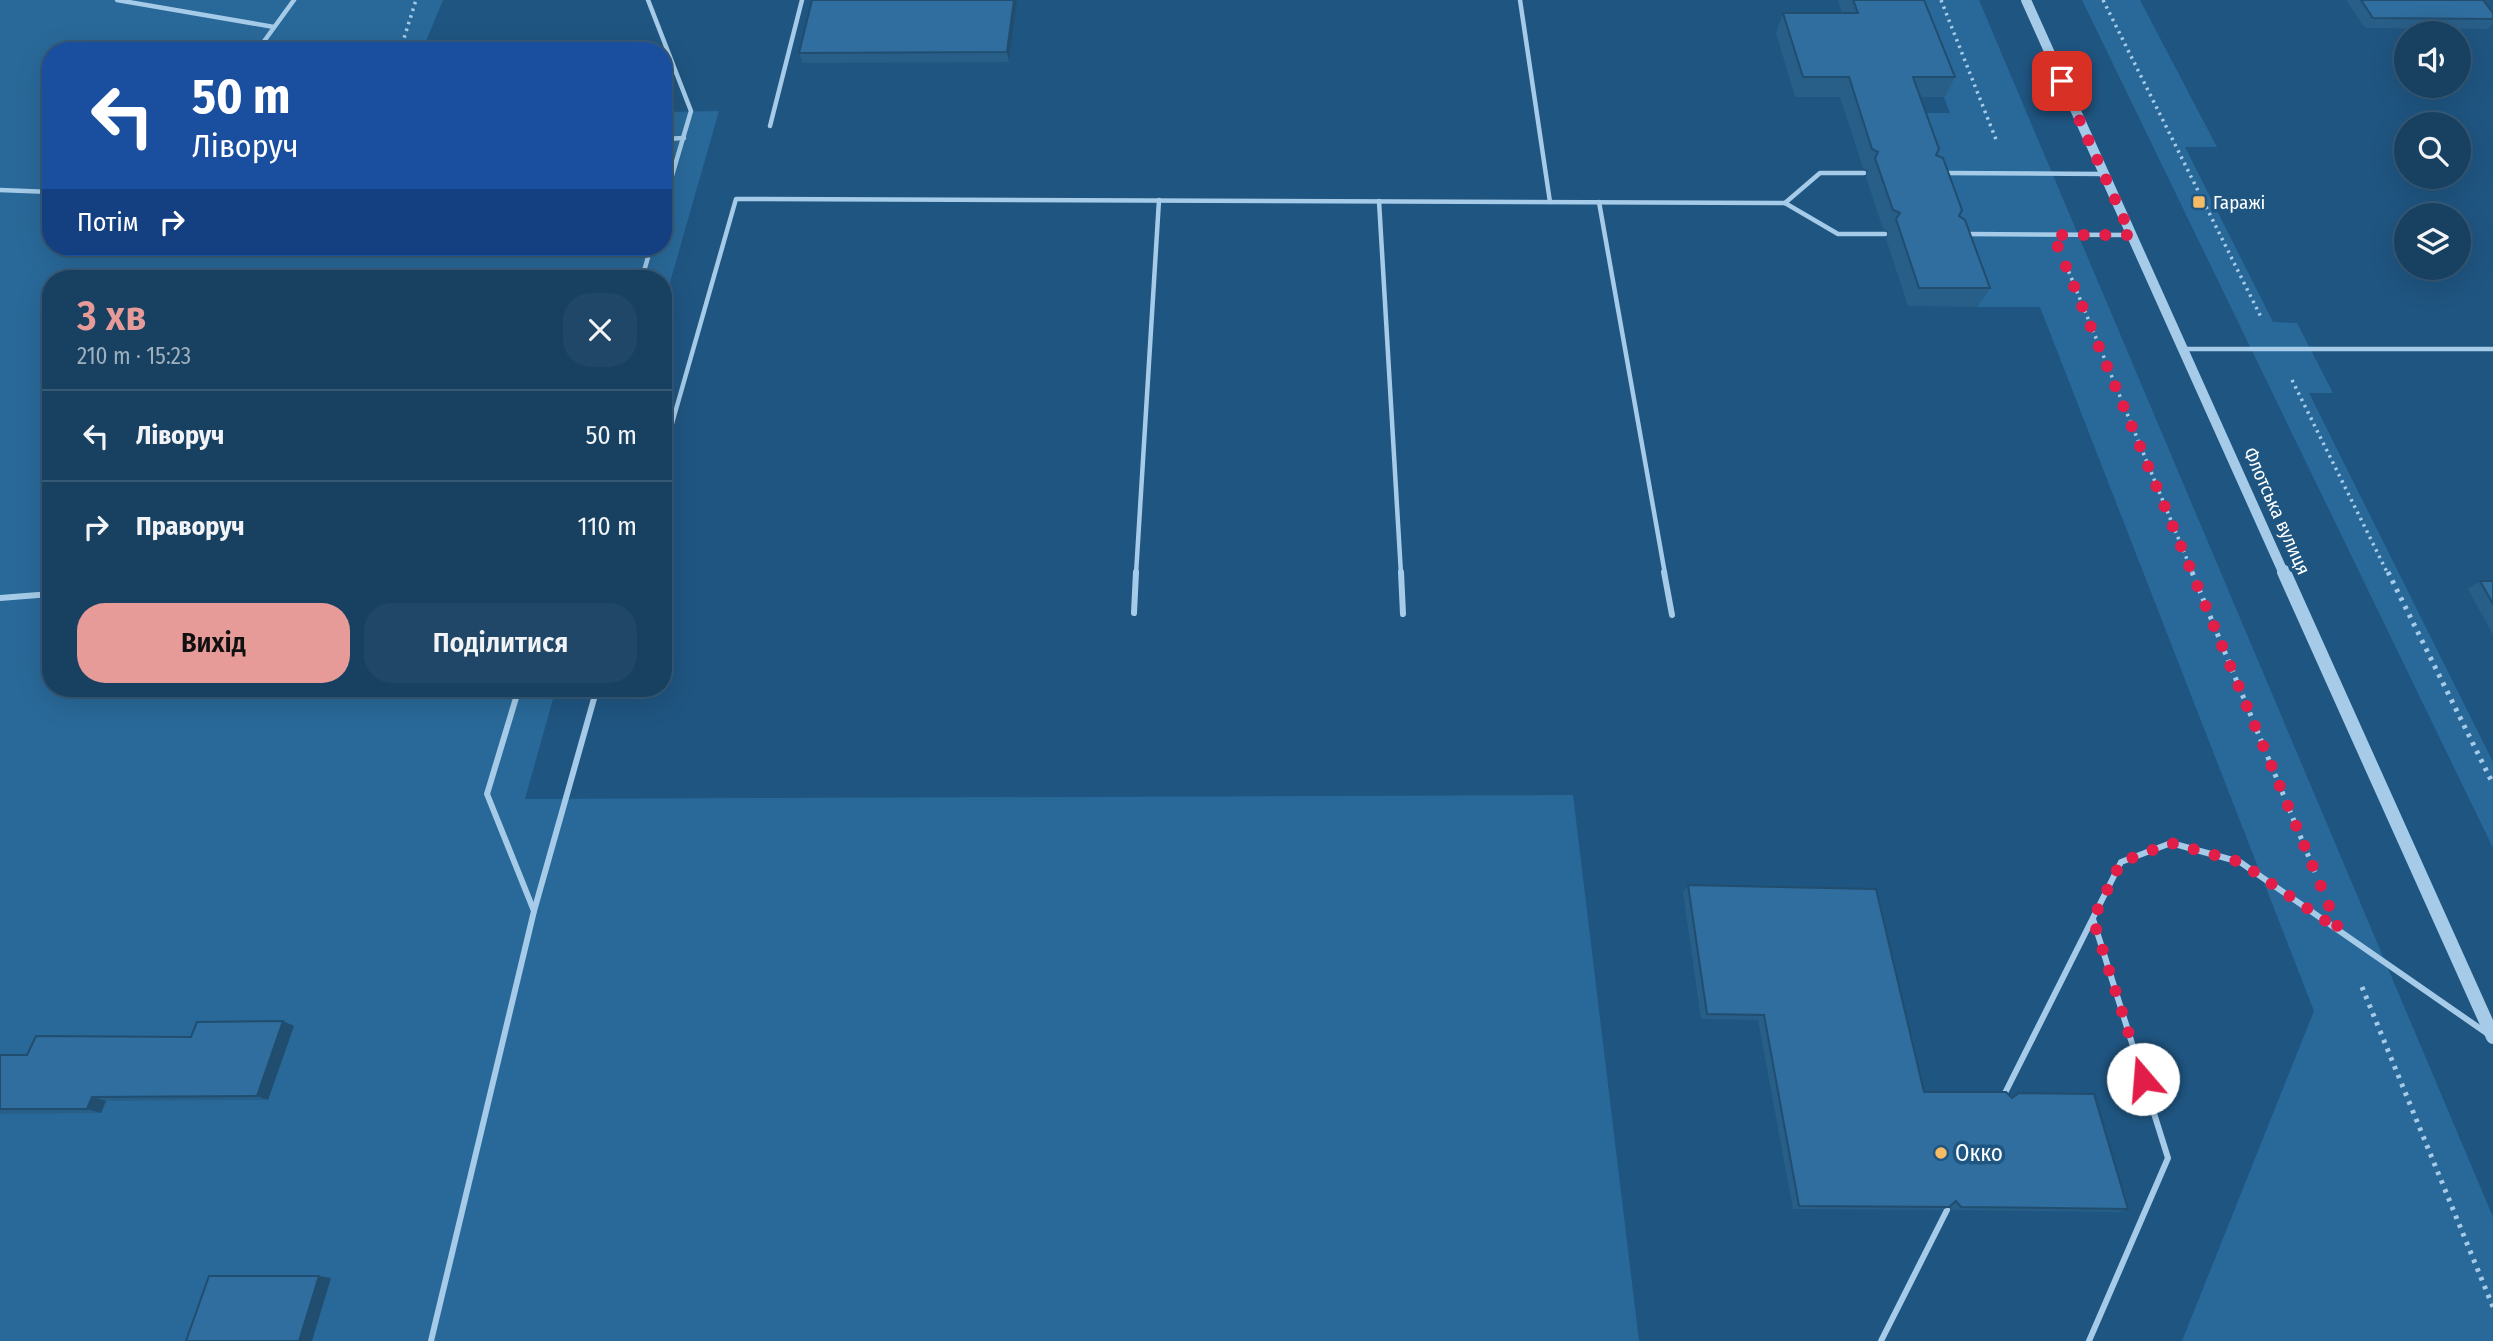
<!DOCTYPE html>
<html lang="uk">
<head>
<meta charset="utf-8">
<style>
	body { margin:0; font-family:"Fira Sans Condensed",sans-serif; background:#204767; color:#f1f3f6; height:100vh; display:flex; flex-direction:column; font-size:26px; white-space:nowrap }
	* { box-sizing:border-box; margin:0 }
	p { font-size:23px; color:#9eafbd }
	.icon { flex:none; width:38px; height:38px; fill:none; stroke:currentColor; stroke-width:2; stroke-linecap:round; stroke-linejoin:round }
	.map { position:relative; flex:1; overflow:hidden }
	.drawer { position:absolute; left:42px; top:270px; width:630px; height:427px; display:flex; flex-direction:column; background:#174061; border-radius:28px; box-shadow:0 7px 28px #0002,0 0 0 2px #365976 }
	.drawer>* { flex:none }
	.hud { position:absolute; left:42px; top:42px; width:630px; height:214px; border-radius:28px; box-shadow:0 7px 28px #0002,0 0 0 2px #365976; background:#1a4fa0; color:#fff; overflow:hidden }
	.buttons { position:absolute; left:2394px; top:21px; display:grid; gap:14px }
	.buttons a { display:grid; place-items:center; width:77px; height:77px; border-radius:50%; background:#174061; box-shadow:0 7px 28px #0002,0 0 0 2px #365976; font-size:35px }
	.pin { position:absolute; display:grid; place-items:center; width:60px; height:60px; color:#fff; margin:-30px; border-radius:14px; box-shadow:0 4px 10px #0006 }
	.me { position:absolute; width:77px; margin:-38px; rotate:342deg; stroke-linejoin:round; filter:drop-shadow(0 0 5px #0008) }
	.turn { display:flex; align-items:center; gap:24px; height:147px; padding:0 35px; font-size:32px }
	.turn .icon { width:91px; height:91px; stroke-width:2.5 }
	.turn b { display:block; font-size:49px; line-height:60px }
	.then { display:flex; align-items:center; height:66px; padding:0 35px; background:#0003; gap:14px; font-size:26px }
	.round { display:grid; place-items:center; flex:none; width:74px; height:74px; border-radius:28px; background:#204767 }
	.summary { display:flex; align-items:center; justify-content:space-between; height:119px; padding:0 35px }
	h1 { font-size:42px; font-weight:600; line-height:52px; color:#e69b98 }
	.primary-button { display:flex; gap:14px; margin-top:auto; padding:14px 35px }
	.primary-button a { flex:1; height:80px; border-radius:28px; background:#e69b98; color:#111; font-size:28px; font-weight:600; line-height:80px; text-align:center }
	.primary-button a+a { background:#204767; color:#f1f3f6 }
	ul { padding:0; list-style:none }
	li { display:flex; align-items:center; gap:21px; height:91px; padding:0 35px; border-top:2px solid #365976 }
	li div { flex:1 }
	li b { display:block; font-size:26px }
	li em { font-style:normal }
	.map>svg:first-child { display:block }
	.green { fill:#296999 }
	.lines { fill:none; stroke-linecap:round; stroke-linejoin:round }
	.path-far1 { stroke:#a5cbe8; stroke-width:3.5; stroke-dasharray:2.5 4.5; stroke-linecap:butt }
	.path { stroke:#a5cbe8; stroke-width:5; stroke-dasharray:3.5 6; stroke-linecap:butt }
	.service-far1 { stroke:#a5cbe8; stroke-width:4.5 }
	.service { stroke:#a5cbe8; stroke-width:6 }
	.tertiary-far1 { stroke:#a5cbe8; stroke-width:10 }
	.tertiary { stroke:#a5cbe8; stroke-width:14 }
	.wall { fill:#285f88 }
	.shaded-wall { fill:#214d6f }
	.building { fill:#2f6e9e; stroke:#214d6f; stroke-width:2 }
	.route { stroke:#e11d48; stroke-width:12; stroke-dasharray:0 21.6 }
	.poi-dot { fill:#f6bb65; stroke:#1f5581; stroke-width:2.5 }
	.labels { text-anchor:middle; dominant-baseline:central; stroke-width:7; stroke-linejoin:round; paint-order:stroke }
	.poi-label { font-size:19px; fill:#fff; stroke:#1f5581; text-anchor:start }
	.street-label { font-size:19px; fill:#fff; stroke:#1f5581 }
	.near-poi-label { font-size:23px; fill:#fff; stroke:#1f5581; text-anchor:start }
</style>
</head>
<body>
<div class="map">
<svg width="2493" height="1341" viewBox="0 0 2493 1341">
	<rect width="100%" height="100%" fill="#1f5581"/>
	<g class="green">
		<path d="M0,0h443l-21,51h-371v196h612v-135l56,-1 -56,196v-29h-612v410h505l-31,111 1048,-4 66,546h-1639z"/>
		<path d="M1907,0h72l514,1217v124h-311l132,-330 -274,-704h-62l-69,-194h41z"/>
		<path d="M2082,0h58l77,147h-32l88,175 24,1 36,70h-24l184,369v86z"/>
	</g>
	<g class="lines">
		<g class="path-far1">
			<path d="M1941,0l56,142"/>
			<path d="M2103,0l159,319"/>
			<path d="M400,51l16,-51"/>
			<path d="M2066,265l127,309"/>
			<path d="M2292,380l96,194"/>
		</g>
		<g class="path">
			<path d="M2192,572l123,300"/>
			<path d="M2388,572l105,212"/>
			<path d="M2362,987l131,320"/>
		</g>
		<g class="service-far1">
			<path d="M117,0l157,27"/>
			<path d="M648,0l43,111 -28,95"/>
			<path d="M1520,0l30,202"/>
			<path d="M257,51l37,-51"/>
			<path d="M770,126l32,-126"/>
			<path d="M663,139l21,-1"/>
			<path d="M1943,173l161,1"/>
			<path d="M0,190l51,2"/>
			<path d="M1379,201l22,373"/>
			<path d="M1599,202l66,372"/>
			<path d="M1785,203l35,-30h44"/>
			<path d="M1966,234l165,1"/>
			<path d="M642,278l9,-31"/>
			<path d="M2183,349h310"/>
			<path d="M663,455l73,-256 1049,4 53,31h47"/>
			<path d="M1136,574l23,-374"/>
		</g>
		<g class="service">
			<path d="M1401,572l2,42"/>
			<path d="M1664,572l8,43"/>
			<path d="M0,598l51,-4"/>
			<path d="M1134,613l2,-41"/>
			<path d="M519,688l-32,106 47,117"/>
			<path d="M2003,1097l118,-235 50,-19 69,19 248,172"/>
			<path d="M431,1341l103,-430 63,-223"/>
			<path d="M1881,1341l66,-131"/>
			<path d="M2089,1341l79,-183 -75,-239"/>
		</g>
		<path class="tertiary-far1" d="M2026,0l258,574"/>
		<path class="tertiary" d="M2284,572l209,465"/>
	</g>
	<g class="wall">
		<path d="M1017,0l-8,62 -206,1 -4,-10z"/>
		<path d="M1838,0h86l31,77 -10,20h-25l16,58 23,61 31,72 -12,19 -70,-1 -22,-67 3,-7 -6,-3 -17,-52 2,-6 -5,-3 -23,-71h-45l-19,-64 7,-20h59z"/>
		<path d="M2346,0h137l10,13v10l-5,6 -123,-1z"/>
		<path d="M2480,581h13v54l-25,-46z"/>
		<path d="M1688,885l236,207 86,5 9,-4 109,116 -10,3 -165,-2 -3,-3 -9,3 -148,-1 -35,-189 -57,-1 -18,-127z"/>
		<path d="M294,1026l-26,74 -162,1 -5,12 -101,1v-59h27z"/>
	</g>
	<g class="shaded-wall">
		<path d="M1014,0h3l-8,62 -2,-10z"/>
		<path d="M283,1021l11,5 -26,74 -11,-4z"/>
		<path d="M92,1097l14,4 -5,12 -14,-4z"/>
		<path d="M319,1276l12,2 -19,63h-13z"/>
	</g>
	<g class="building">
		<path d="M812,0h202l-7,52 -208,1z"/>
		<path d="M1853,0h71l31,77h-42l26,72 -3,6 7,3 19,52 -3,6 6,4 25,68h-71l-23,-69 4,-6 -7,-3 -18,-52 3,-6 -6,-3 -23,-72h-46l-20,-64h75z"/>
		<path d="M2361,0h122l10,13v6l-120,-1z"/>
		<path d="M2480,581h13v23z"/>
		<path d="M1688,885l188,4 48,203h82l6,6 7,-5 75,1 34,115 -167,-2 -5,-6 -7,6 -150,-1 -35,-191 -57,-1z"/>
		<path d="M283,1021l-26,75 -165,1 -5,12h-87v-54h27l9,-19 155,1 6,-15z"/>
		<path d="M209,1276h110l-20,65h-113z"/>
	</g>
	<g class="lines">
		<path class="route" d="M2062,81l69,154h-78l286,695 -99,-68 -69,-19 -50,19 -28,57 50,160"/>
	</g>
	<g class="poi-dot">
		<rect x="2192" y="195" width="14" height="14" rx="3.5"/>
		<circle cx="1941" cy="1153" r="7"/>
	</g>
	<g class="labels">
		<g class="poi-label">
			<text x="2213" y="202">Гаражі</text>
		</g>
		<g class="street-label">
			<text transform="translate(2277 511) rotate(66)">Флотська вулиця</text>
		</g>
		<g class="near-poi-label">
			<text x="1955" y="1153">Окко</text>
		</g>
	</g>
</svg>
<div class="buttons">
<a><svg class="icon" aria-label="sound" viewBox="0 0 24 24"><path d="M4 9h4l5-4v14l-5-4H4zM17 9q2 3 0 6"/></svg></a>
<a><svg class="icon" aria-label="search" viewBox="0 0 24 24"><circle cx="10" cy="10" r="6"/><path d="M15 15l6 6"/></svg></a>
<a><svg class="icon" aria-label="layers" viewBox="0 0 24 24"><path d="M12 4l9 5-9 5-9-5zM3 14l9 5 9-5"/></svg></a>
</div>
<div class="pin" style="left:2062px;top:81px;background:#d93025"><svg class="icon" aria-label="arrive" viewBox="0 0 24 24"><path d="M6 21V4h12l-3 4 3 4H6"/></svg></div>
<svg class="me" style="left:2143px;top:1079px" viewBox="-20 -20 40 40"><circle r="19" fill="#fff"/><path d="M0-13L10 11 0 6-10 11z" fill="#e11d48"/></svg>
<div class="hud">
<div class="turn"><svg class="icon" aria-label="left" viewBox="0 0 24 24"><path d="M17 20v-9H6M10 6l-5 5 5 5"/></svg><div><b>50 m</b>Ліворуч</div></div>
<div class="then">Потім<svg class="icon" aria-label="right" viewBox="0 0 24 24"><path d="M7 20v-9h11M14 6l5 5-5 5"/></svg></div>
</div>
<section class="drawer">
<div class="summary"><div><h1>3 хв</h1><p>210 m · 15:23</p></div><a class="round"><svg class="icon" aria-label="close" viewBox="0 0 24 24"><path d="M6 6l12 12M18 6L6 18"/></svg></a></div>
<ul>
<li><svg class="icon" aria-label="left" viewBox="0 0 24 24"><path d="M17 20v-9H6M10 6l-5 5 5 5"/></svg><div><b>Ліворуч</b></div><em>50 m</em></li>
<li><svg class="icon" aria-label="right" viewBox="0 0 24 24"><path d="M7 20v-9h11M14 6l5 5-5 5"/></svg><div><b>Праворуч</b></div><em>110 m</em></li>
</ul>
<div class="primary-button"><a>Вихід</a><a>Поділитися</a></div>
</section>
</div>
</body>
</html>
